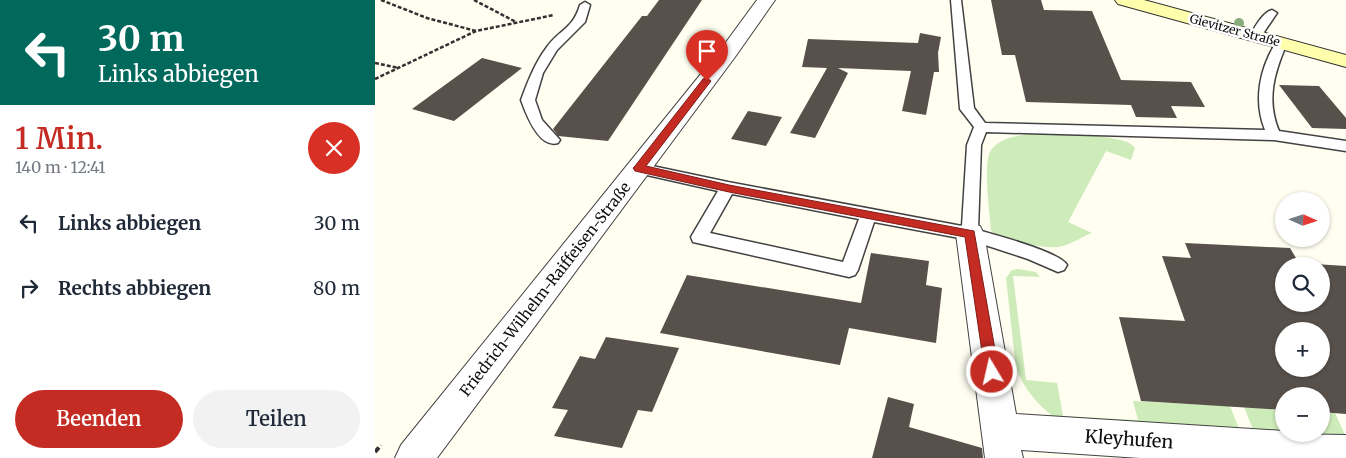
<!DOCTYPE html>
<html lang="de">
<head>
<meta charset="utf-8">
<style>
	body { margin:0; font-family:Merriweather,serif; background:#f2f2f3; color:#1f2937; height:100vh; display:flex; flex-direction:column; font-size:19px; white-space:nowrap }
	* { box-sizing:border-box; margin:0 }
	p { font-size:16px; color:#747a83 }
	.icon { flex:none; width:28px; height:28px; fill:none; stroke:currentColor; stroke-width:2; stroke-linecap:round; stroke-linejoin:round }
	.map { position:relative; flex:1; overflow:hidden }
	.side { display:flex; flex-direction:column; background:#fff; width:375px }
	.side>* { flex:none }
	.hud { background:#00695c; color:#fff; overflow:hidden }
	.needle { width:32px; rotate:93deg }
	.tools { position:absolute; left:900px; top:192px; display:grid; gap:10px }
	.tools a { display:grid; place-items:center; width:55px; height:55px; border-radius:50%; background:#fff; box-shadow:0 1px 4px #0004; font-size:25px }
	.pin { position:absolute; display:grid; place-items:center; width:42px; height:42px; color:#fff; margin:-51px -21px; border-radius:50% 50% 50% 0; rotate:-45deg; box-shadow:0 0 5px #0007 }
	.pin .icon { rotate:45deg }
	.me { position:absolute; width:55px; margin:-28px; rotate:351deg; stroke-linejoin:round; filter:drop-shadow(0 0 4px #0008) }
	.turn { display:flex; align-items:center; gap:18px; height:105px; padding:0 15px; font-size:22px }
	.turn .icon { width:65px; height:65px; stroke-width:2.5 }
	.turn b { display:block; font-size:35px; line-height:42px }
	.round { display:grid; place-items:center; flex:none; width:52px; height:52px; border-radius:26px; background:#f2f2f3 }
	.head { display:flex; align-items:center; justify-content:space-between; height:85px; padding:0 15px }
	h1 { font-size:30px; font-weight:600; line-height:38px; color:#c32b23 }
	.cta { display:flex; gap:10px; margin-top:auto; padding:10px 15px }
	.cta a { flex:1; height:58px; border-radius:30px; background:#c32b23; color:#fff; font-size:20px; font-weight:600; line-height:58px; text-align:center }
	.cta a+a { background:#f2f2f3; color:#1f2937 }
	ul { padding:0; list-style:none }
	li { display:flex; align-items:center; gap:15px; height:65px; padding:0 15px }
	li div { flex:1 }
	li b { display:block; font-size:19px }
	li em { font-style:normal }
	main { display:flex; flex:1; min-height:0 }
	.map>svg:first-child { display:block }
	.green { fill:#ceebba }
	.building { fill:#58514b; fill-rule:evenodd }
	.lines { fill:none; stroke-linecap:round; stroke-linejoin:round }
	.service-casing { stroke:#424242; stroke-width:3 }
	.minor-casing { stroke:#424242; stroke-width:2 }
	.secondary-casing { stroke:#313131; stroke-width:2 }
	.path-far1 { stroke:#313131; stroke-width:2.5; stroke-dasharray:4 2; stroke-linecap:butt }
	.path { stroke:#313131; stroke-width:4; stroke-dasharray:6 3; stroke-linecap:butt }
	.service { fill:#fff; fill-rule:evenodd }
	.minor { fill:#fff; fill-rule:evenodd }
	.secondary { fill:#fffeac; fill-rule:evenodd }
	.tree { fill:#88ac7c }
	.route { fill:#c32b23; stroke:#7f1c17 }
	.labels { text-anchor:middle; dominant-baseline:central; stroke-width:5; stroke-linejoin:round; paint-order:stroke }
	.far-street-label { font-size:12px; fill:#0f0f0f; stroke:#fff }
	.street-label { font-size:15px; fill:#0f0f0f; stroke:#fff }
	.near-street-label { font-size:18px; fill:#0f0f0f; stroke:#fff }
</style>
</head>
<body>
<main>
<section class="side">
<div class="hud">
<div class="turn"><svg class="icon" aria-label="left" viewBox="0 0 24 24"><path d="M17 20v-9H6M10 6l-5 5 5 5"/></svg><div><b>30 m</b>Links abbiegen</div></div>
</div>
<div class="head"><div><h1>1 Min.</h1><p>140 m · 12:41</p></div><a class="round" style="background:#d93025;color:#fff"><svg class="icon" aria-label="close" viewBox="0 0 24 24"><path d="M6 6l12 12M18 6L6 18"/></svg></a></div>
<ul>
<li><svg class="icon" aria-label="left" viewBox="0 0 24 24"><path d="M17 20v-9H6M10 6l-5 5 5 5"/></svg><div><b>Links abbiegen</b></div><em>30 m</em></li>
<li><svg class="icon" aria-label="right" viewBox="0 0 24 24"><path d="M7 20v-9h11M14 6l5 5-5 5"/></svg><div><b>Rechts abbiegen</b></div><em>80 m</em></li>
</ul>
<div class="cta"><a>Beenden</a><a>Teilen</a></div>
</section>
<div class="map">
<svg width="971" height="458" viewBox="0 0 971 458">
	<rect width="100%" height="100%" fill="#fffef1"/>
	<g class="green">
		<path d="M653,134c20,1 98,-2 107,14l-4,12 -25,-9 -38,71 24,11c-10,4 -19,10 -29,13 -14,5 -60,-6 -72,-15 -1,-16 -8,-66 -1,-79 7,-13 24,-16 38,-18z"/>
		<path d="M643,269l18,3 4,5 -27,-1 13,104 31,3 6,33 75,4 -5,-19 97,5 12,30 -180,-14c-20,-11 -37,-32 -46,-53l-10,-91 6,-8z"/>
		<path d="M869,407l40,3v24h37v-22l14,1 11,24h-90z"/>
	</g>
	<g class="building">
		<path d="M284,0h43l-94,141 -50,-5 -5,-7 89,-113h5z"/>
		<path d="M616,0h50l3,10 48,1 29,69 70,2 14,25 -34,-1 6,12 -41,-1 -5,-12 -105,-3 -11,-47h-13z"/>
		<path d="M545,33l21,4 -3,16 1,19h-5l-8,43 -24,-4 9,-40 -73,-3 10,5 -33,65 -25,-5 37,-65 -25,-1 6,-28 110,4z"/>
		<path d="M107,58l40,10 -68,53 -42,-12z"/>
		<path d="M904,85l40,1 27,32v11l-34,-1z"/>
		<path d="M373,111l34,6 -16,29 -35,-7z"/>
		<path d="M810,243l105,5 9,15 47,3v148l-25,-2v-16h-37v14l-143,-9 -22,-84 66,4 -23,-65 29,2zM909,266h37v38h-37zM909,331h37v38h-37z"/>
		<path d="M496,253l58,8 -3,24 16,3 -6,55 -87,-15 -9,37 -180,-32 27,-58 174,28z"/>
		<path d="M231,337l73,11 -27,64 -14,-2 -16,38 -68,-12 14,-26 -16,-2 28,-52 15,3z"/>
		<path d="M513,397l26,7 -5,23 73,21 1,10h-111z"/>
	</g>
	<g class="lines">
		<g class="service-casing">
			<g id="service">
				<path d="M576,0h10l13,108 11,15 280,7c-12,-30 -5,-63 12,-89l4,-2 6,4c-13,30 -21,57 -8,88l67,10v10l-72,-11 -288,-8 -5,13 -3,85c17,5 82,22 89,35l-3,5 -6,2 -30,-13 -58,-19 -96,-18 -16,48 -3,5 -6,2 -156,-35 -2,-5 27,-46 -80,-18 -5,-1 -2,-4 2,-4 5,-1 90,19 234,44 5,-81 7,-18 -14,-18zM357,194l127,25 -16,43 -133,-29z"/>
				<path d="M210,2l5,3 -5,17 -28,28 -14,23 -8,27 7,20 18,20 -2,3c-19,6 -32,-29 -37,-43 7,-19 14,-37 26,-53 13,-18 26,-18 33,-42z"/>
				<path d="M897,10l5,3 -17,25h-8l-2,-2c5,-9 12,-23 22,-26z"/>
			</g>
		</g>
		<g class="minor-casing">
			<g id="minor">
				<path d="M382,0h18l-40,57 -298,401h-42l6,-13 320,-396z"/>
				<path d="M595,223l10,3 4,8 32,180 268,17v3l62,1v23h-206l-119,-8 2,8h-38l-29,-224 4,-8z"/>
			</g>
		</g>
		<g class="secondary-casing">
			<path id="secondary" d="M740,0h29l202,55v12l-228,-63z"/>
		</g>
		<g class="path-far1">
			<path d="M6,0l46,18 49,13"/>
			<path d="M99,0l42,22"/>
			<path d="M0,63l24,5"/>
			<path d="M0,79l101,-48 78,-16"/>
		</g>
		<path class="path" d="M0,452l6,-7"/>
		<use href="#service" class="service"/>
		<use href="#minor" class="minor"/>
		<use href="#secondary" class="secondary"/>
	</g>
	<circle class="tree" cx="864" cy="23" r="5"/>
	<path class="route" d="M332,78l4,3 -65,85 83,19 245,46 25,141 -2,4 -5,2 -5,-2 -2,-4 -20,-135 -236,-45 -94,-21 -2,-3 2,-2 68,-87z"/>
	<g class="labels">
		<g class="far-street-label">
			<text transform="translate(860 30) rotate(15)">Gievitzer Straße</text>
		</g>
		<g class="street-label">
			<text transform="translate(170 289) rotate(-52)">Friedrich-Wilhelm-Raiffeisen-Straße</text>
		</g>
		<g class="near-street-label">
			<text transform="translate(754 439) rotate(4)">Kleyhufen</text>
		</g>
	</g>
</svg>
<div class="tools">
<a><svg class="needle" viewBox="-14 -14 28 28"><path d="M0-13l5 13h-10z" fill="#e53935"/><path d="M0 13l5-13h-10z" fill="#747a83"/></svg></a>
<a><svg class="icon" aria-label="search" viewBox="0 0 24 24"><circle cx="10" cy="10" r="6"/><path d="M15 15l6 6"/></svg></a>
<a>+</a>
<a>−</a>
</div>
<div class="pin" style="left:332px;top:81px;background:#d93025"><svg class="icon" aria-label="arrive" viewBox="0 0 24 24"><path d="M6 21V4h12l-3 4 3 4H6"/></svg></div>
<svg class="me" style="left:617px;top:372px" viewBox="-20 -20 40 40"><circle r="17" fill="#c32b23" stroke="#fff" stroke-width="3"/><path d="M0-11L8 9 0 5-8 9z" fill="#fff"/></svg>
</div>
</main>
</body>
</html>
